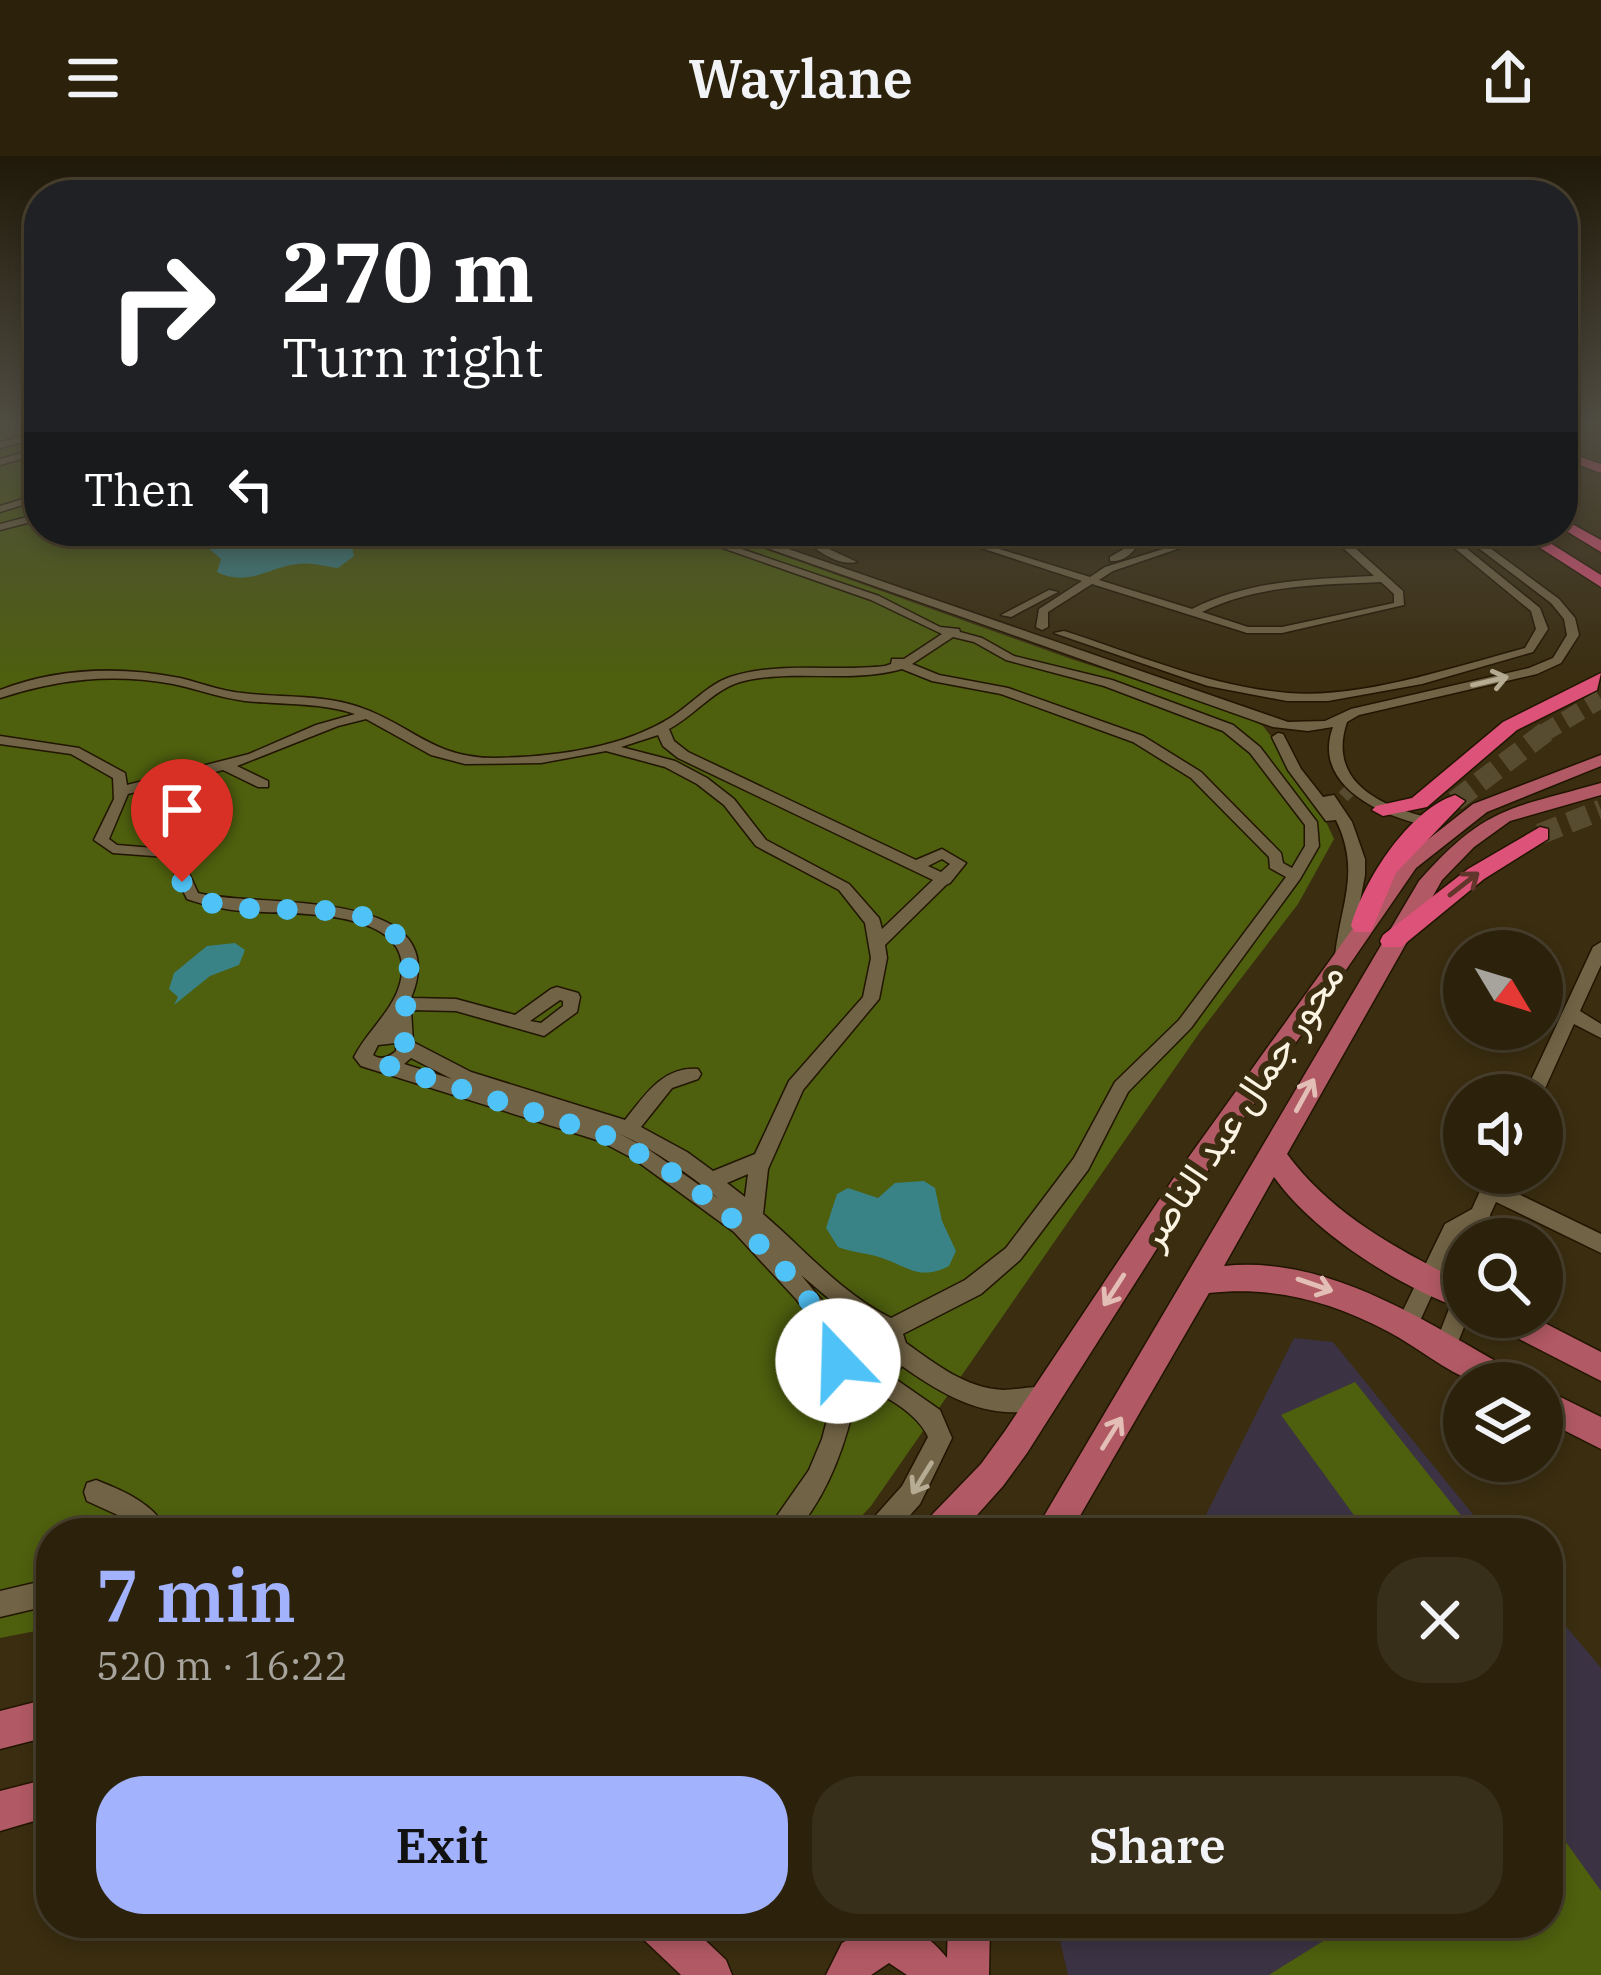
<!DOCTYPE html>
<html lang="en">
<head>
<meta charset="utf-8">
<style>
	body { margin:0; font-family:"IBM Plex Serif",Vazirmatn,serif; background:#382f1a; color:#f1f3f6; height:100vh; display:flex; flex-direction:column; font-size:45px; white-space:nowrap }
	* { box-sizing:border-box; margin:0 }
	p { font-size:39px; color:#a6a49d }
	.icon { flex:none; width:66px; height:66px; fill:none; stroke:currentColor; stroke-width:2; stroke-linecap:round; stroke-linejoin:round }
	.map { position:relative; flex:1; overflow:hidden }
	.details { position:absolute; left:36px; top:1362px; width:1527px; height:420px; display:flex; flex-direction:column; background:#2c220c; border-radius:48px; box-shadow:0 6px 18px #0003,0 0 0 3px #483f2d }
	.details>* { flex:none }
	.guide { position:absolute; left:24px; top:24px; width:1554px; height:366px; border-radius:48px; box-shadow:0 6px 18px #0003,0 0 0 3px #483f2d; background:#202124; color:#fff; overflow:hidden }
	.needle { width:78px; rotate:128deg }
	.tools { position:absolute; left:1443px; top:774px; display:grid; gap:24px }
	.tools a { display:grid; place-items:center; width:120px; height:120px; border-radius:50%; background:#2c220c; box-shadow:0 6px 18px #0003,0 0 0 3px #483f2d; font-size:60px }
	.pin { position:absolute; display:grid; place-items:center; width:102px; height:102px; color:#fff; margin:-123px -51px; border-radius:50% 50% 50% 0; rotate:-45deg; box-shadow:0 0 12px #0007 }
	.pin .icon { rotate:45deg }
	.me { position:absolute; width:132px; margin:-66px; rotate:339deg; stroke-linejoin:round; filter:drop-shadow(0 0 9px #0008) }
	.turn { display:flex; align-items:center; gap:42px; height:252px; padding:0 60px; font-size:54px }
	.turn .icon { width:156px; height:156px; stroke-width:2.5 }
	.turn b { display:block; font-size:84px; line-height:102px }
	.then { display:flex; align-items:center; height:114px; padding:0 60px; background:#0003; gap:24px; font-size:45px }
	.round { display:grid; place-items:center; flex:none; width:126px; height:126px; border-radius:48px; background:#382f1a }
	.overview { display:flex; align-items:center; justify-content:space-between; height:204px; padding:0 60px }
	h1 { font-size:72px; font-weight:600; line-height:90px; color:#a2b2fd }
	.cta { display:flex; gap:24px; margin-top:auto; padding:24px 60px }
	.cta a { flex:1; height:138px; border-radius:48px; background:#a2b2fd; color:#111; font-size:48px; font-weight:600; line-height:138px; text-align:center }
	.cta a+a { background:#382f1a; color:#f1f3f6 }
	header { display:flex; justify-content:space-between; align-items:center; height:156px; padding:0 60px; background:#2c220c; font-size:54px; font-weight:600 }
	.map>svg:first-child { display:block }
	.education { fill:#3b3343 }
	.green { fill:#4e5f0e }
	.water { fill:#398387 }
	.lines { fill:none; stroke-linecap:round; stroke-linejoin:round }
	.minor-tunnel { stroke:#574b30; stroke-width:15; stroke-dasharray:15 8; stroke-linecap:butt }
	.highway-tunnel-far1 { stroke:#574b30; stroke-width:18; stroke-dasharray:18 9; stroke-linecap:butt }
	.highway-tunnel { stroke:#574b30; stroke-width:21; stroke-dasharray:21 10; stroke-linecap:butt }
	.minor-casing { stroke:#211500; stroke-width:3 }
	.major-casing { stroke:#211500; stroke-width:3 }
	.highway-casing { stroke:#211500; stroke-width:3 }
	.minor { fill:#716345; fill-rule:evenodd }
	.major { fill:#b15964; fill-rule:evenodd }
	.highway { fill:#dc5279; fill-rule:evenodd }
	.oneway { stroke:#b6ac94 }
	.oneway2 { stroke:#62362a }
	.oneway3 { stroke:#e2beb7 }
	.route { stroke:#4fc3f7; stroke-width:21; stroke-dasharray:0 37.8 }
	.labels { text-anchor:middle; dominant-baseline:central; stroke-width:12; stroke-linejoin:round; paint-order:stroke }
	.street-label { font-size:39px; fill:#fcf4e3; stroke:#3a2d10 }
</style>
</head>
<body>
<header><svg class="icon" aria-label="menu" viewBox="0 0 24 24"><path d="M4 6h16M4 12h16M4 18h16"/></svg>Waylane<svg class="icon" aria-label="share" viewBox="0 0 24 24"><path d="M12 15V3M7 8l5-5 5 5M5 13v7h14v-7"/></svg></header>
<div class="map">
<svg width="1601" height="1819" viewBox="0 0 1601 1819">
	<rect width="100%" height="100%" fill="#3a2d10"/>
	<g class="education">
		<path d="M1294,1182l39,4 155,191h-291z"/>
		<path d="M1548,1449l53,63v307h-533l-12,-52h492z"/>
	</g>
	<g class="green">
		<path d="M0,269h39v106h675l360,129 159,51 30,15 47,61 24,52 -36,65 -98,128 -329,474 -25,27h-795v95l-51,10z"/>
		<path d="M1355,1226l120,151h-108l-86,-118z"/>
		<path d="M1548,1661l53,74v84h-332l83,-52h196z"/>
	</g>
	<g class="water">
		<path d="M238,375h140l-27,11 3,14 -16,12c-13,-2 -28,-6 -41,-4 -30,4 -49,23 -80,8l4,-13 -16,-14z"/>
		<path d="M235,787l10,7 -6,15 -29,11 -36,29 4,-8 -9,-8 5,-16 33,-27z"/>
		<path d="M924,1025l11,7 7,33 14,30 -7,15c-32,16 -42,-1 -73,-10 -12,-3 -25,-4 -38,-9l-12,-19 11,-34 11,-6 30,10 17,-15z"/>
	</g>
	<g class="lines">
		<path class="minor-tunnel" d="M1344,631l9,9"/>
		<path class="highway-tunnel-far1" d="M1542,578l59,-35"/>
		<g class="highway-tunnel">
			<path d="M1455,645l92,-70"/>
			<path d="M1540,678l61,-24"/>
		</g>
		<g class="minor-casing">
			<g id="minor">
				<path d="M0,269h6l-6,3z"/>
				<path d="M39,276v6l-39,10v-6z"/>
				<path d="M39,292v6l-39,11v-6z"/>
				<path d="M39,338v6l-39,12v-6z"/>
				<path d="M39,358v6l-39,10v-6z"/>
				<path d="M674,375h15l190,65 61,31 19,2 1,3 22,6 32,18 98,24 121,45 27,22 57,75 2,24 -19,33 -109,149 -63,64 -40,78 -68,90 -39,34 -78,40 3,9c30,21 59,45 97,47 17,0 33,-6 49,-1l4,8 -4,8c-56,21 -105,-7 -150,-39l-8,12 46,32 12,28 -32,66 -26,29h-30l4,-9 34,-38 26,-49c-9,-22 -47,-47 -70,-49 -11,53 -28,104 -63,145h-30l44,-63 13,-31 16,-61 -12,-20 1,-18 -31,-41 -62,-67 -100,-73 -34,-18 -239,-75 -7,-9c12,-24 37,-45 45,-70 26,-83 -113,-72 -158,-76 -19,-2 -36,-6 -54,-12l-20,-42 -54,-4 -19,-13 20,-41 -1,-21 -42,-24 -71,-10v-8l79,12 46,25 2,12 122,-31 67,-29 39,-11c-36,-12 -73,-9 -110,-13 -25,-3 -48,-12 -72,-17 -63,-11 -113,-5 -173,14v-8c57,-22 120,-24 180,-12 21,5 41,13 62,15 39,5 79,1 117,14 53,18 73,51 135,51 58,-1 126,-9 176,-40 21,-13 37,-33 60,-41 49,-16 105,-5 155,-11l6,-2 1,-5h12l38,-25 -71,-34zM953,481l21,5 32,18 98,26 119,45 27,22 55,72v21l-13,22 -9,-5 -2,-10 -80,-81 -58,-36 -135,-48 -69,-13 -27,-11zM902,513l30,12 69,13 132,48 58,36 78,79 1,11 16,9 -107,143 -64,62 -41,76 -68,90 -41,32 -74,38c-49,-24 -87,-69 -128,-104l5,-45 35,-79 76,-91 8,-41 -2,-13 61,-60 4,-2 16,-20 -24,-14 -26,11 -228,-108 -14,-11 -5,-12c25,-13 44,-39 71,-47 53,-14 109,2 162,-13zM366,563l65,36 34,9 76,-1 65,-12 59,16 32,17 27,21 32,41 83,44 26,33 6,35 -8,39 -74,84 -34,73 -42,17 -26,-19 -46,-25 31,-39 26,-9 3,-5 -3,-5c-35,-3 -53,26 -73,51l-154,-48 -58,-30 -2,-32 45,1 88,25 33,-24 3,-15 -2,-4 -21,-6 -6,2 -36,26 -59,-16 -45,-1c47,-114 -156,-89 -213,-105l-20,-43 -61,-5 -8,-6 19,-45 95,-24 35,17h10v-6l-31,-15 101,-40zM658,579l5,11 15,12 255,122 -51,49 -3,-11 -30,-34 -83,-44 -32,-41 -27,-21 -32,-17 -54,-14zM942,703l8,5 -9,8 -13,-6zM560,844l3,1v5l-22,17 -11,-2zM396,887v8c-7,6 -15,10 -23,4l5,-10zM411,902l41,21 -48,-15zM618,977c37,17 70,40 101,66l-71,-50zM748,1018l-3,23 -18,-14zM801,1119l46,39 -9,6zM860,1174h13l10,10v17l-9,10h-15l-10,-10v-17z"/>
				<path d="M719,375h68l-30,7 531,184 37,-1 26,-12 178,-41 24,-10 14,-23 -3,-16 -13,-16 -95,-72h11l92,68 16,19 4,17 -18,28 -24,11 -178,41 -12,7c-21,62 37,86 88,97l2,3 -7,4c-46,-8 -119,-40 -97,-99l-25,4 -35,-4z"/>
				<path d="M795,375h11l21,17 30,14c-22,5 -46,-16 -62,-31z"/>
				<path d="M929,375h15l40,13 19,-13h12l-22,16 97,30 15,-10 81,-25v4l-73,25 -14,9 93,29c57,-29 119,-30 182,-33l-42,-38 -138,8 -4,-1v-4l135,-10h73l-5,3 -50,3 60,54 1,14 -122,28h-35l-155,-49 -44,28v15l-6,3 -6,-3 3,-18 43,-28zM1381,426l13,12v9l-112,24h-34l-46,-15c56,-28 118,-27 179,-30z"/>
				<path d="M1434,375h11l95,77 8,21 -15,23 -111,32 -94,17h-41l-79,-15 -154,-53 10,-2c72,23 147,56 224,62 73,6 166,-26 237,-45l11,-19 -5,-18z"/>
				<path d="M1137,376l8,2c-8,14 -17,28 -35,27v-4l17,-10z"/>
				<path d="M1049,434l9,2 -47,25 -10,-2z"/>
				<path d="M1278,577l5,1 18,35 22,28 11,-2 18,27 13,37v16l-16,84h-12l-2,-4c6,-52 26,-84 1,-135l-10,1 -38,-51 -16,-33z"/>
				<path d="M1601,786v23l-21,46 21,13v14l-27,-14 -32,71h-18l69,-148z"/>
				<path d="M1488,1017h20l-6,13 99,48v19l-105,-51 -6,13 4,24h-20l-2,-10 -13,7 -46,100 -8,3 -8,-3 -3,-7 51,-105 27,-15z"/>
				<path d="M1464,1132v29h4l-16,40 -8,3 -8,-3 -3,-7 23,-59z"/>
				<path d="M96,1324c28,11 59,24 73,53h-31l-16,-16 -35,-16 -3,-9 3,-9z"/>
				<path d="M51,1423v26l-51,12v-26z"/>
			</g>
		</g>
		<g class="major-casing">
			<g id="major">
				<path d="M1601,599v11l-114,46 -71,56 -225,327 -164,258 -24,33 -42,47h-40l5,-12 55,-57 24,-33 168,-252 229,-319 71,-56z"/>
				<path d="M1601,627v12l-91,26 -36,26 -32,33 -155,274c45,61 110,95 177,129v27c-66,-24 -149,-76 -190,-133l-50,89c107,-11 204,58 293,107l4,10c-14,0 -33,3 -46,-1 -30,-11 -59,-36 -88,-51 -57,-30 -113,-45 -178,-38l-139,240h-36l385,-652c66,-75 91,-72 182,-98z"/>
				<path d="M1489,1161h44l68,35v29l-107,-55z"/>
				<path d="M1542,1232l59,29v32l-59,-30z"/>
				<path d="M51,1542v38l-51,13v-38z"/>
				<path d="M51,1622v38l-51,15v-40z"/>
				<path d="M636,1767h51l39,37 6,15h-51l-39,-37z"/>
				<path d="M879,1767c29,0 50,12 68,35l1,-35h42l-1,52h-82l-18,-12 -18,12h-45l16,-32z"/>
			</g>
		</g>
		<g class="highway-casing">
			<g id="highway">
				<path d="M1563,295l38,13v9l-38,-14z"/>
				<path d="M1563,363l38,21v12l-38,-23z"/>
				<path d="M1514,375h17l70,44v12z"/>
				<path d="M1601,517l-4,17 -80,40 -90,77 -44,9 -11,-6 4,-4 36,-8 91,-76z"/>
				<path d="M1455,639l10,6 -69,72 -25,59h-16l-4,-6c13,-46 57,-115 104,-131z"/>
				<path d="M1540,671l8,2v10l-64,40 -83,68h-18l-3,-6 3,-6 85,-66z"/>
			</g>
		</g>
		<use href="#minor" class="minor"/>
		<use href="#major" class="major"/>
		<use href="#highway" class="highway"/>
	</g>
	<defs><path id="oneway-shaft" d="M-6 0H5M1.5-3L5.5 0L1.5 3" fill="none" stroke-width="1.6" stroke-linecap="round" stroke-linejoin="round" transform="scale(3)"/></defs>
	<g class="oneway">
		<use href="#oneway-shaft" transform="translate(1490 525) rotate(-13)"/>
		<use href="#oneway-shaft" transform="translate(922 1322) rotate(122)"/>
	</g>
	<use class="oneway2" href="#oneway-shaft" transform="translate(1464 728) rotate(-38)"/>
	<g class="oneway3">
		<use href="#oneway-shaft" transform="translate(1305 939) rotate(-61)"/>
		<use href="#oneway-shaft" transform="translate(1315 1129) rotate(19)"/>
		<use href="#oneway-shaft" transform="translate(1114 1134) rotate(123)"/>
		<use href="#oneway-shaft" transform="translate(1112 1277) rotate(-58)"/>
	</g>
	<linearGradient id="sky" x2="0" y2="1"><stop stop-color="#201909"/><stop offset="0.51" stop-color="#4f4c42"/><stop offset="1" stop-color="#4f4c42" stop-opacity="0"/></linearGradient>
	<rect width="1601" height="524" fill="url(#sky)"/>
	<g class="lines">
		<path class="route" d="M182,726c32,58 197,-9 226,73 4,14 -4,65 -7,81l6,11 -7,11 -14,7 221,71 57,31 58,42 56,53 59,74 1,25"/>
	</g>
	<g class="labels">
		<g class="street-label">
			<text transform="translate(1240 949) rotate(-56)">محور جمال عبد الناصر</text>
		</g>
	</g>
</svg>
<div class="tools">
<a><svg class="needle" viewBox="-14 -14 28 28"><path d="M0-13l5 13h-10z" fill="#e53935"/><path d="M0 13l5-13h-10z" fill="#a6a49d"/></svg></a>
<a><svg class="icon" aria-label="sound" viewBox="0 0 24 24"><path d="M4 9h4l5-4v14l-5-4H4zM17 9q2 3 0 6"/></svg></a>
<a><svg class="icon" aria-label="search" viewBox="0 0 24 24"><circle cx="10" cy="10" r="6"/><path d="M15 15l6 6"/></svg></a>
<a><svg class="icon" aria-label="layers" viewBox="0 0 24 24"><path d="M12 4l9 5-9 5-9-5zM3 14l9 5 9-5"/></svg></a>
</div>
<div class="pin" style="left:182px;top:726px;background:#d93025"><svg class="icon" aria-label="arrive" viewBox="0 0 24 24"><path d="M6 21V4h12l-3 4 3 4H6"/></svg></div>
<svg class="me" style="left:838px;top:1205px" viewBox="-20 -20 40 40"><circle r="19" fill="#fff"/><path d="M0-13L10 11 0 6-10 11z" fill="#4fc3f7"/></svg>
<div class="guide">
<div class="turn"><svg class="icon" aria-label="right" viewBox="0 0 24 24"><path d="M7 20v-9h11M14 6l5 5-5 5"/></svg><div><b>270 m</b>Turn right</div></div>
<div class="then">Then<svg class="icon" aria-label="left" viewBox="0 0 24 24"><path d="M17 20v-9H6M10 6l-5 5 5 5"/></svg></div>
</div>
<section class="details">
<div class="overview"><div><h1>7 min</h1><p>520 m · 16:22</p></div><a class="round"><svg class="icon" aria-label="close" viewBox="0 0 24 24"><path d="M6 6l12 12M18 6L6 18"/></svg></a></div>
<div class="cta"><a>Exit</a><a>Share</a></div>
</section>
</div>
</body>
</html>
